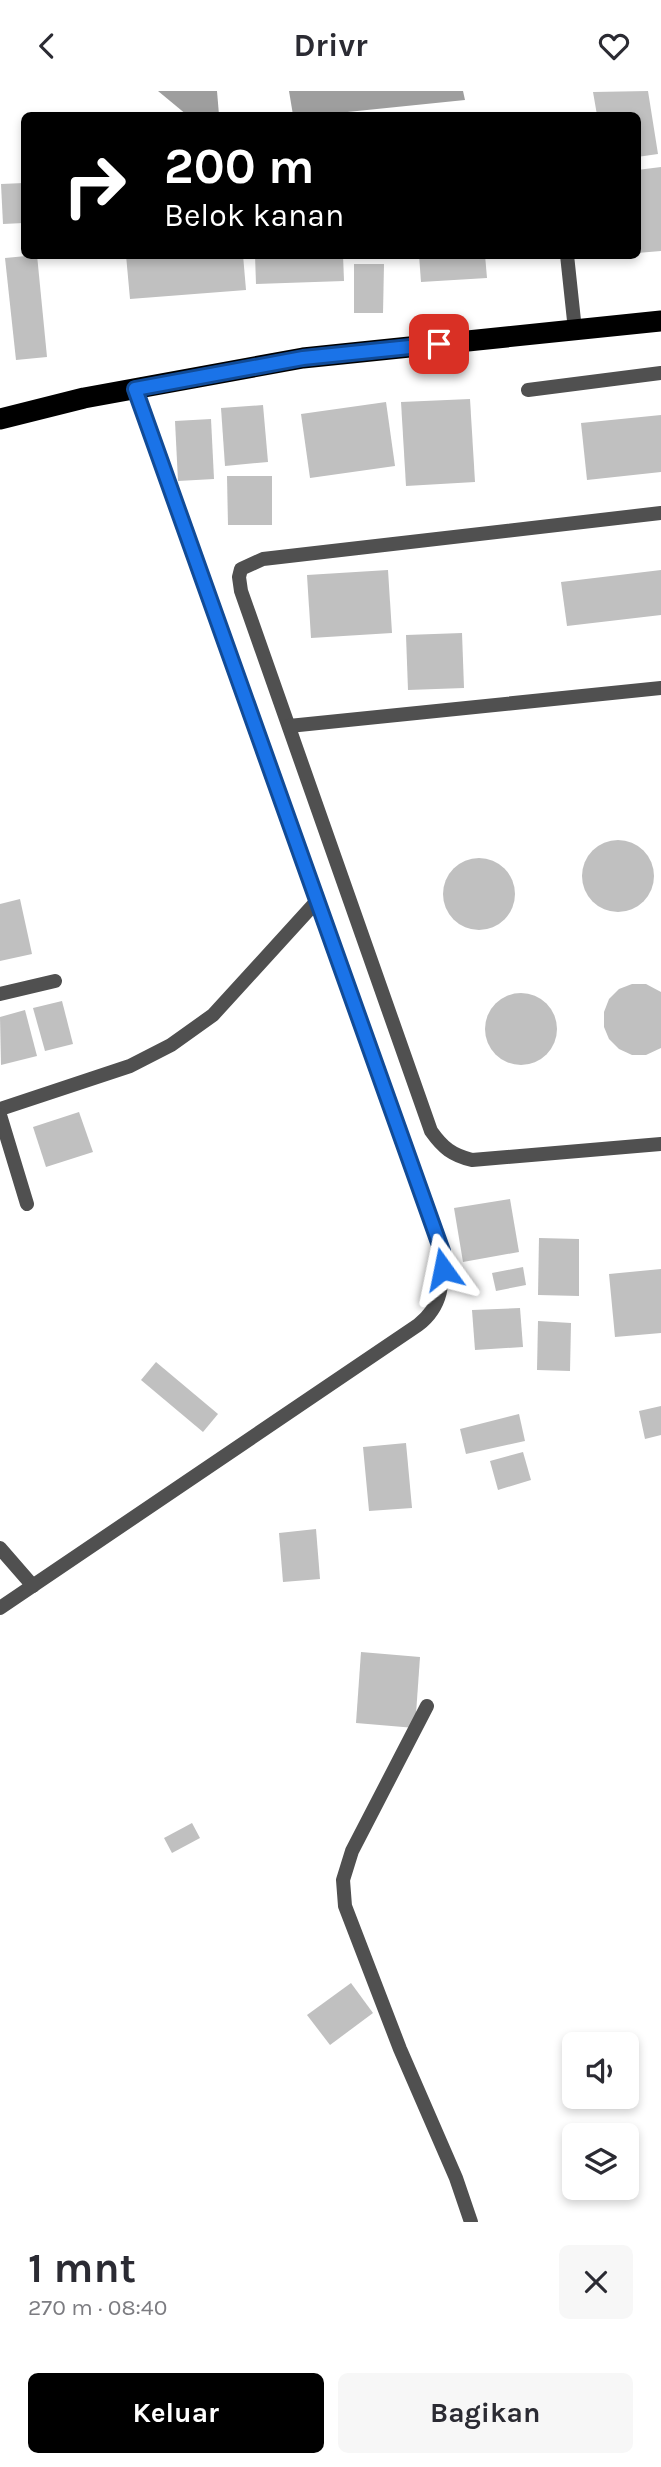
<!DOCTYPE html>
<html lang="id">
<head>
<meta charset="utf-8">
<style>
	body { margin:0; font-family:Karla,sans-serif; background:#f7f7f7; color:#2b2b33; height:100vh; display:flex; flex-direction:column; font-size:26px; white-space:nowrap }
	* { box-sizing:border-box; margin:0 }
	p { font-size:23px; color:#7c7c81 }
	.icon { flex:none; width:38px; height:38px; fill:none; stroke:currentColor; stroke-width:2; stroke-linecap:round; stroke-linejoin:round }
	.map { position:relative; height:2131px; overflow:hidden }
	.panel { display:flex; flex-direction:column; background:#fff; flex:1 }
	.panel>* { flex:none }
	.banner { position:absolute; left:21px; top:21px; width:620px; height:147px; border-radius:10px; box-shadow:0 4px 10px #0003; background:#000; color:#fff; overflow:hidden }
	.controls { position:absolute; left:562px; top:1941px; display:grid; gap:14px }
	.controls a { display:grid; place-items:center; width:77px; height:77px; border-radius:10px; background:#fff; box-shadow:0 4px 10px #0003; font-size:35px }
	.pin { position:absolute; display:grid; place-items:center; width:60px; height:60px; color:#fff; margin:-30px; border-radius:14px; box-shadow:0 4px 10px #0006 }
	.me { position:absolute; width:77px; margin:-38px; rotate:348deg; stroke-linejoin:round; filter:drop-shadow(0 0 5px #0008) }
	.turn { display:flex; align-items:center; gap:24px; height:147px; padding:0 28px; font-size:32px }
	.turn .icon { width:91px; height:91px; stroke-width:2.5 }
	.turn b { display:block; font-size:49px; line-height:60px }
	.round { display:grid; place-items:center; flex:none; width:74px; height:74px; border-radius:10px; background:#f7f7f7 }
	.head { display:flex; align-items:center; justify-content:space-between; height:119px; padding:0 28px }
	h1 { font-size:42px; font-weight:700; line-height:52px }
	.cta { display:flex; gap:14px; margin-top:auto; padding:14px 28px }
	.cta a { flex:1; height:80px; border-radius:10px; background:#000; color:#fff; font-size:28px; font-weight:700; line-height:80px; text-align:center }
	.cta a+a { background:#f7f7f7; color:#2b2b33 }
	header { display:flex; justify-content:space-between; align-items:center; height:91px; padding:0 28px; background:#fff; font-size:32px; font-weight:700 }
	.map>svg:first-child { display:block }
	.water { fill:#9e9e9e }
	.building { fill:#c0c0c0 }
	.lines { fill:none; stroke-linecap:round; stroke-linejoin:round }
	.lane { stroke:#505050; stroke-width:14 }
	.street { stroke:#505050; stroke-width:14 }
	.highway { stroke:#000; stroke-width:21 }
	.route-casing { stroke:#114b97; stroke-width:18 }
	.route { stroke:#1a73e8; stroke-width:12 }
</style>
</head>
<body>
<header><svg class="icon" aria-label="back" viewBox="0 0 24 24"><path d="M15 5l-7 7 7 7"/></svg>Drivr<svg class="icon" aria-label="heart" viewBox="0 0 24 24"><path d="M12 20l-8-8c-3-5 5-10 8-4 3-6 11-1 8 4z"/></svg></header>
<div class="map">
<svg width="661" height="2131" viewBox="0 0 661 2131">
	<rect width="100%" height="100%" fill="#fff"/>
	<g class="water">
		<path d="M158,0h59l2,24h-32z"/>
		<path d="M289,0h174l2,9 -147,15h-25z"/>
	</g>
	<g class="building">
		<path d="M648,0l10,63 -21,3v-42h-40l-4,-23z"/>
		<path d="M661,76v84l-24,2v-83z"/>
		<path d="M24,92v40l-21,1 -2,-40z"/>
		<path d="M37,164l10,102 -31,3 -11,-102z"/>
		<path d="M126,164h117l3,35 -116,9z"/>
		<path d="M255,164h88l1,26 -88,3z"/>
		<path d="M419,164h66l2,23 -66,4z"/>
		<path d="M354,173h30l-1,49h-29z"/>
		<path d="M470,308l5,83 -69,4 -5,-84z"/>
		<path d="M386,311l9,64 -85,12 -9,-64z"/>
		<path d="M263,314l5,57 -43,4 -4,-58z"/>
		<path d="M661,324v57l-74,8 -6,-57z"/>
		<path d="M211,328l3,60 -36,2 -3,-60z"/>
		<path d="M227,385h45v49h-44z"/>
		<path d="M388,479l4,63 -81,5 -4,-63z"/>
		<path d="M661,479v45l-94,11 -6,-44z"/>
		<path d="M462,542l2,55 -56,2 -2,-55z"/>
		<circle cx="618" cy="785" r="36"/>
		<circle cx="479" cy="803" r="36"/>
		<path d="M20,808l12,55 -32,7v-57z"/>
		<path d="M632,893h14l15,8v56l-15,7h-14l-13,-6 -10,-10 -5,-12v-15l5,-13 10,-10z"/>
		<circle cx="521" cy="938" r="36"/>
		<path d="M62,910l11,43 -28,7 -12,-43z"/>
		<path d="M25,919l12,46 -36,9 -1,-48z"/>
		<path d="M79,1021l14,40 -47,15 -13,-40z"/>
		<path d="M510,1108l9,53 -56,10 -9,-54z"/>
		<path d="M539,1147l40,1v57l-41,-1z"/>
		<path d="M523,1176l3,18 -30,6 -4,-18z"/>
		<path d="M661,1178v64l-46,4 -6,-63z"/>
		<path d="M520,1217l3,39 -48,3 -3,-40z"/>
		<path d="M538,1230l33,2 -1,48 -33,-1z"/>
		<path d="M156,1271l62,52 -15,18 -62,-52z"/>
		<path d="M661,1315v29l-16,4 -6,-28z"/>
		<path d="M519,1323l6,27 -59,13 -6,-25z"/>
		<path d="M406,1352l6,65 -43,3 -6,-64z"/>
		<path d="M523,1361l8,28 -33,10 -8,-29z"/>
		<path d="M316,1438l4,50 -37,3 -4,-49z"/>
		<path d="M361,1561l59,5 -5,71 -59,-5z"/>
		<path d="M192,1732l8,15 -28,15 -8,-15z"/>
		<path d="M351,1892l22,30 -43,32 -23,-30z"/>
	</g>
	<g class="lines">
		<g class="lane">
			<path d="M528,299l133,-17"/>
			<path d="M661,422l-398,46 -22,10 -2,8 2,14 190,540c12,17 21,24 41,29l189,-16"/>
			<path d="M289,635l372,-38"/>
			<path d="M0,1457l33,38"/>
		</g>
		<g class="street">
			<path d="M567,164l8,75"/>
			<path d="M0,903l55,-13"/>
			<path d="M0,1018l130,-43 41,-21 42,-30 103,-113"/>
			<path d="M0,1024l27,89"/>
			<path d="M0,1517l418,-283c25,-19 25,-43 24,-74l-307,-862"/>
			<path d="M427,1615l-75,145 -9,29 2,26 55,143 56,129 15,44"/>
		</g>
		<path class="highway" d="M0,328l84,-21 219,-40 358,-37"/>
	</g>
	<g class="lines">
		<g class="route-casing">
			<path id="route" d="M439,253l-136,14 -168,31 307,862 1,18"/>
		</g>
		<use href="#route" class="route"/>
	</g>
</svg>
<div class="controls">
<a><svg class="icon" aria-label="sound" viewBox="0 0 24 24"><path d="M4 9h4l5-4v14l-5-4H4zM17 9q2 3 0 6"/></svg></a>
<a><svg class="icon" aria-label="layers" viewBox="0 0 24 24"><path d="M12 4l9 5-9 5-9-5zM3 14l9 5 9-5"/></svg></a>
</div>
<div class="pin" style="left:439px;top:253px;background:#d93025"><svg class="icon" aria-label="arrive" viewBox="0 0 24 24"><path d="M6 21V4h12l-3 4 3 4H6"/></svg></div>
<svg class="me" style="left:443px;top:1178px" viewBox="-20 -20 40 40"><path d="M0-17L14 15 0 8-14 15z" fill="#1a73e8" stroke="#fff" stroke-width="4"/></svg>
<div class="banner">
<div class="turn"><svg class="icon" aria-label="right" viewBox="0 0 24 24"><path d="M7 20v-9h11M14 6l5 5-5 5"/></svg><div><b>200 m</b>Belok kanan</div></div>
</div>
</div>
<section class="panel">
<div class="head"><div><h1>1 mnt</h1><p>270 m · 08:40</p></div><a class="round"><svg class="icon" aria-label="close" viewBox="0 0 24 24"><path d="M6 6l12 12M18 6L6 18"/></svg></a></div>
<div class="cta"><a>Keluar</a><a>Bagikan</a></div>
</section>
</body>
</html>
